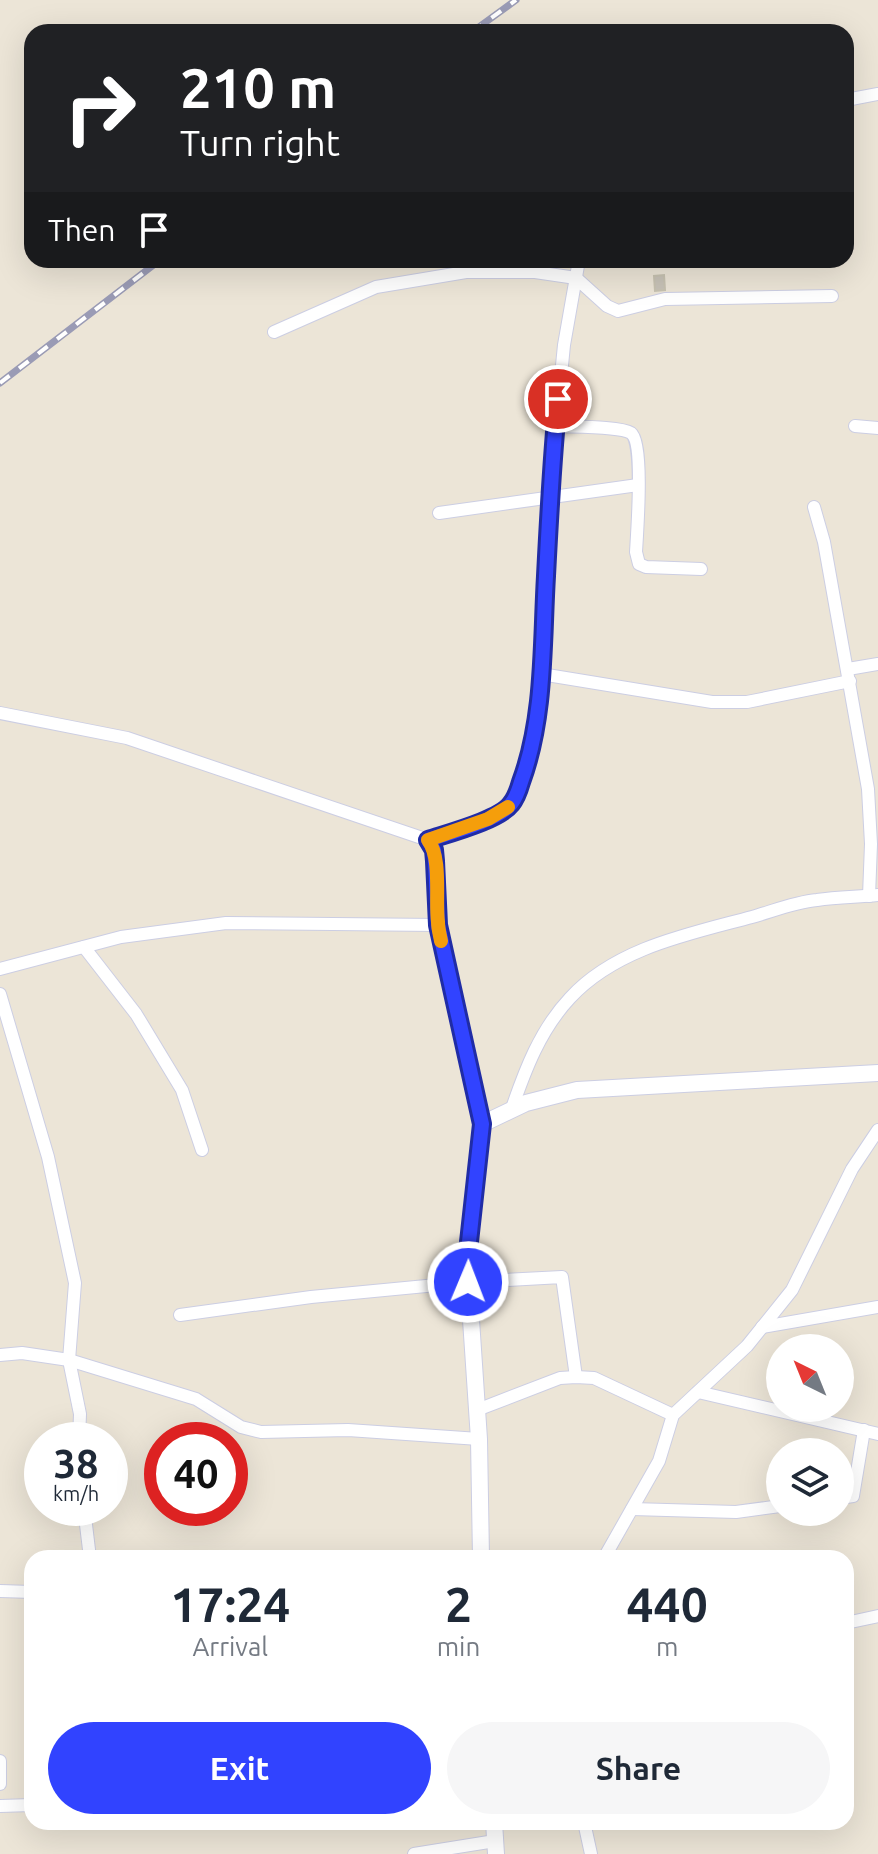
<!DOCTYPE html>
<html lang="en">
<head>
<meta charset="utf-8">
<style>
	body { margin:0; font-family:Ubuntu,sans-serif; background:#f6f6f7; color:#1f2937; height:100vh; display:flex; flex-direction:column; font-size:30px; white-space:nowrap }
	* { box-sizing:border-box; margin:0 }
	p { font-size:26px; color:#747a83 }
	.icon { flex:none; width:44px; height:44px; fill:none; stroke:currentColor; stroke-width:2; stroke-linecap:round; stroke-linejoin:round }
	.map { position:relative; flex:1; overflow:hidden }
	.details { position:absolute; left:24px; top:1550px; width:830px; height:280px; display:flex; flex-direction:column; background:#fff; border-radius:24px; box-shadow:0 8px 32px #0002 }
	.details>* { flex:none }
	.top-card { position:absolute; left:24px; top:24px; width:830px; height:244px; border-radius:24px; box-shadow:0 8px 32px #0002; background:#202124; color:#fff; overflow:hidden }
	.needle { width:52px; rotate:317deg }
	.buttons { position:absolute; left:766px; top:1334px; display:grid; gap:16px }
	.buttons a { display:grid; place-items:center; width:88px; height:88px; border-radius:50%; background:#fff; box-shadow:0 8px 32px #0002; font-size:40px }
	.speed { position:absolute; left:24px; top:1422px; display:flex; gap:16px; font-size:40px; font-weight:700; text-align:center }
	.speed>* { display:grid; place-content:center; width:104px; height:104px; border-radius:50%; background:#fff; box-shadow:0 8px 32px #0002; line-height:1 }
	.speed small { font-size:20px; font-weight:400 }
	.speed .limit { border:12px solid #d22; background:#fff; color:#111 }
	.pin { position:absolute; display:grid; place-items:center; width:68px; height:68px; color:#fff; margin:-34px; border:4px solid #fff; border-radius:50%; box-shadow:0 2px 8px #0007 }
	.me { position:absolute; width:88px; margin:-44px; rotate:1deg; stroke-linejoin:round; filter:drop-shadow(0 0 6px #0008) }
	.turn { display:flex; align-items:center; gap:28px; height:168px; padding:0 24px; font-size:36px }
	.turn .icon { width:104px; height:104px; stroke-width:2.5 }
	.turn b { display:block; font-size:56px; line-height:68px }
	.then { display:flex; align-items:center; height:76px; padding:0 24px; background:#0003; gap:16px; font-size:30px }
	.eta { display:flex; justify-content:space-evenly; align-items:center; height:136px; text-align:center }
	.eta b { font-size:48px; font-weight:600; line-height:56px }
	.action { display:flex; gap:16px; margin-top:auto; padding:16px 24px }
	.action a { flex:1; height:92px; border-radius:48px; background:#3143ff; color:#fff; font-size:32px; font-weight:600; line-height:92px; text-align:center }
	.action a+a { background:#f6f6f7; color:#1f2937 }
	.map>svg:first-child { display:block }
	.building { fill:#c7c2b7; stroke:#c7c2b1; stroke-width:2 }
	.lines { fill:none; stroke-linecap:round; stroke-linejoin:round }
	.street-casing { stroke:#cccee3; stroke-width:14 }
	.secondary-casing { stroke:#cccee3; stroke-width:18 }
	.street { stroke:#fff; stroke-width:12 }
	.secondary { stroke:#fff; stroke-width:16 }
	.rail-casing { stroke:#9a9bb5; stroke-width:7 }
	.rail { stroke:#fff; stroke-width:4; stroke-dasharray:12; stroke-linecap:butt }
	.route-casing { stroke:#202ca6; stroke-width:20 }
	.route { stroke:#3143ff; stroke-width:14 }
	.slow { stroke:#f59e0b; stroke-width:14 }
</style>
</head>
<body>
<div class="map">
<svg width="878" height="1854" viewBox="0 0 878 1854">
	<rect width="100%" height="100%" fill="#ece5d7"/>
	<path class="building" d="M664,275l1,15 -10,1 -1,-15z"/>
	<g class="lines">
		<g class="street-casing">
			<g id="street">
				<path d="M846,100l32,-6"/>
				<path d="M274,332l102,-45 90,-15h69l41,6 31,28 11,5 47,-12 167,-3"/>
				<path d="M556,426c15,1 64,0 75,7 13,9 6,101 5,119l3,12 7,3 55,2"/>
				<path d="M855,426l23,2"/>
				<path d="M814,507l10,35 44,247 3,55 -2,52"/>
				<path d="M439,513l199,-28"/>
				<path d="M848,669l30,-5"/>
				<path d="M541,674l171,28h35l103,-21"/>
				<path d="M0,713l127,25 301,102 4,5 3,16 3,64 44,199"/>
				<path d="M428,840l60,-21 19,-10 10,-14 10,-29 7,-31 7,-61 15,-248 8,-81 15,-85"/>
				<path d="M84,947l52,67 46,76 20,60"/>
				<path d="M0,969l121,-32 105,-14 212,2"/>
				<path d="M0,994l48,163 27,126 -6,77 11,54 -1,26"/>
				<path d="M511,1111c14,-41 29,-81 59,-113 46,-50 119,-64 182,-81 21,-6 43,-15 65,-17 20,-3 41,-3 61,-5"/>
				<path d="M180,1315l131,-18 157,-15 94,-5 14,100"/>
				<path d="M762,1327l116,-20"/>
				<path d="M0,1355l22,-2 47,7 127,39 45,28 20,5 87,-2 131,9"/>
				<path d="M698,1392l180,42"/>
				<path d="M477,1410l83,-32 16,-1 18,1 79,37"/>
				<path d="M840,1498l13,-2 11,-66"/>
				<path d="M84,1508l6,50"/>
				<path d="M632,1509l104,3 44,-6"/>
				<path d="M604,1558l55,-97 14,-46 74,-69 45,-56 60,-121 26,-39"/>
				<path d="M0,1591l32,1"/>
				<path d="M846,1623l32,-7"/>
				<path d="M0,1761v23"/>
				<path d="M0,1806l32,-1"/>
				<path d="M584,1822l7,32"/>
				<path d="M414,1854l81,-13"/>
			</g>
		</g>
		<g class="secondary-casing">
			<g id="secondary">
				<path d="M481,1558l-2,-119 -12,-179 15,-136 44,-21 51,-13 301,-17"/>
				<path d="M494,1822l2,32"/>
			</g>
		</g>
		<use href="#street" class="street"/>
		<use href="#secondary" class="secondary"/>
		<g class="rail-casing">
			<g id="rail">
				<path d="M472,32l44,-32"/>
				<path d="M0,383l160,-123"/>
			</g>
		</g>
		<use href="#rail" class="rail"/>
	</g>
	<g class="lines">
		<g class="route-casing">
			<path id="route" d="M468,1282l-1,-22 15,-136 -44,-199 -3,-64 -1,-11 -6,-10c21,-7 71,-20 83,-36 5,-6 8,-15 10,-22 24,-65 21,-138 25,-206 3,-59 6,-118 12,-177"/>
		</g>
		<use href="#route" class="route"/>
		<path class="slow" d="M441,941c-1,-6 -3,-12 -3,-19 -3,-22 4,-64 -10,-82l60,-21 20,-12"/>
	</g>
</svg>
<div class="buttons">
<a><svg class="needle" viewBox="-14 -14 28 28"><path d="M0-13l5 13h-10z" fill="#e53935"/><path d="M0 13l5-13h-10z" fill="#747a83"/></svg></a>
<a><svg class="icon" aria-label="layers" viewBox="0 0 24 24"><path d="M12 4l9 5-9 5-9-5zM3 14l9 5 9-5"/></svg></a>
</div>
<div class="speed"><div>38<small>km/h</small></div><div class="limit">40</div></div>
<div class="pin" style="left:558px;top:399px;background:#d93025"><svg class="icon" aria-label="arrive" viewBox="0 0 24 24"><path d="M6 21V4h12l-3 4 3 4H6"/></svg></div>
<svg class="me" style="left:468px;top:1282px" viewBox="-20 -20 40 40"><circle r="17" fill="#3143ff" stroke="#fff" stroke-width="3"/><path d="M0-11L8 9 0 5-8 9z" fill="#fff"/></svg>
<div class="top-card">
<div class="turn"><svg class="icon" aria-label="right" viewBox="0 0 24 24"><path d="M7 20v-9h11M14 6l5 5-5 5"/></svg><div><b>210 m</b>Turn right</div></div>
<div class="then">Then<svg class="icon" aria-label="arrive" viewBox="0 0 24 24"><path d="M6 21V4h12l-3 4 3 4H6"/></svg></div>
</div>
<section class="details">
<div class="eta">
<div><b>17:24</b><p>Arrival</p></div>
<div><b>2</b><p>min</p></div>
<div><b>440</b><p>m</p></div>
</div>
<div class="action"><a>Exit</a><a>Share</a></div>
</section>
</div>
</body>
</html>
